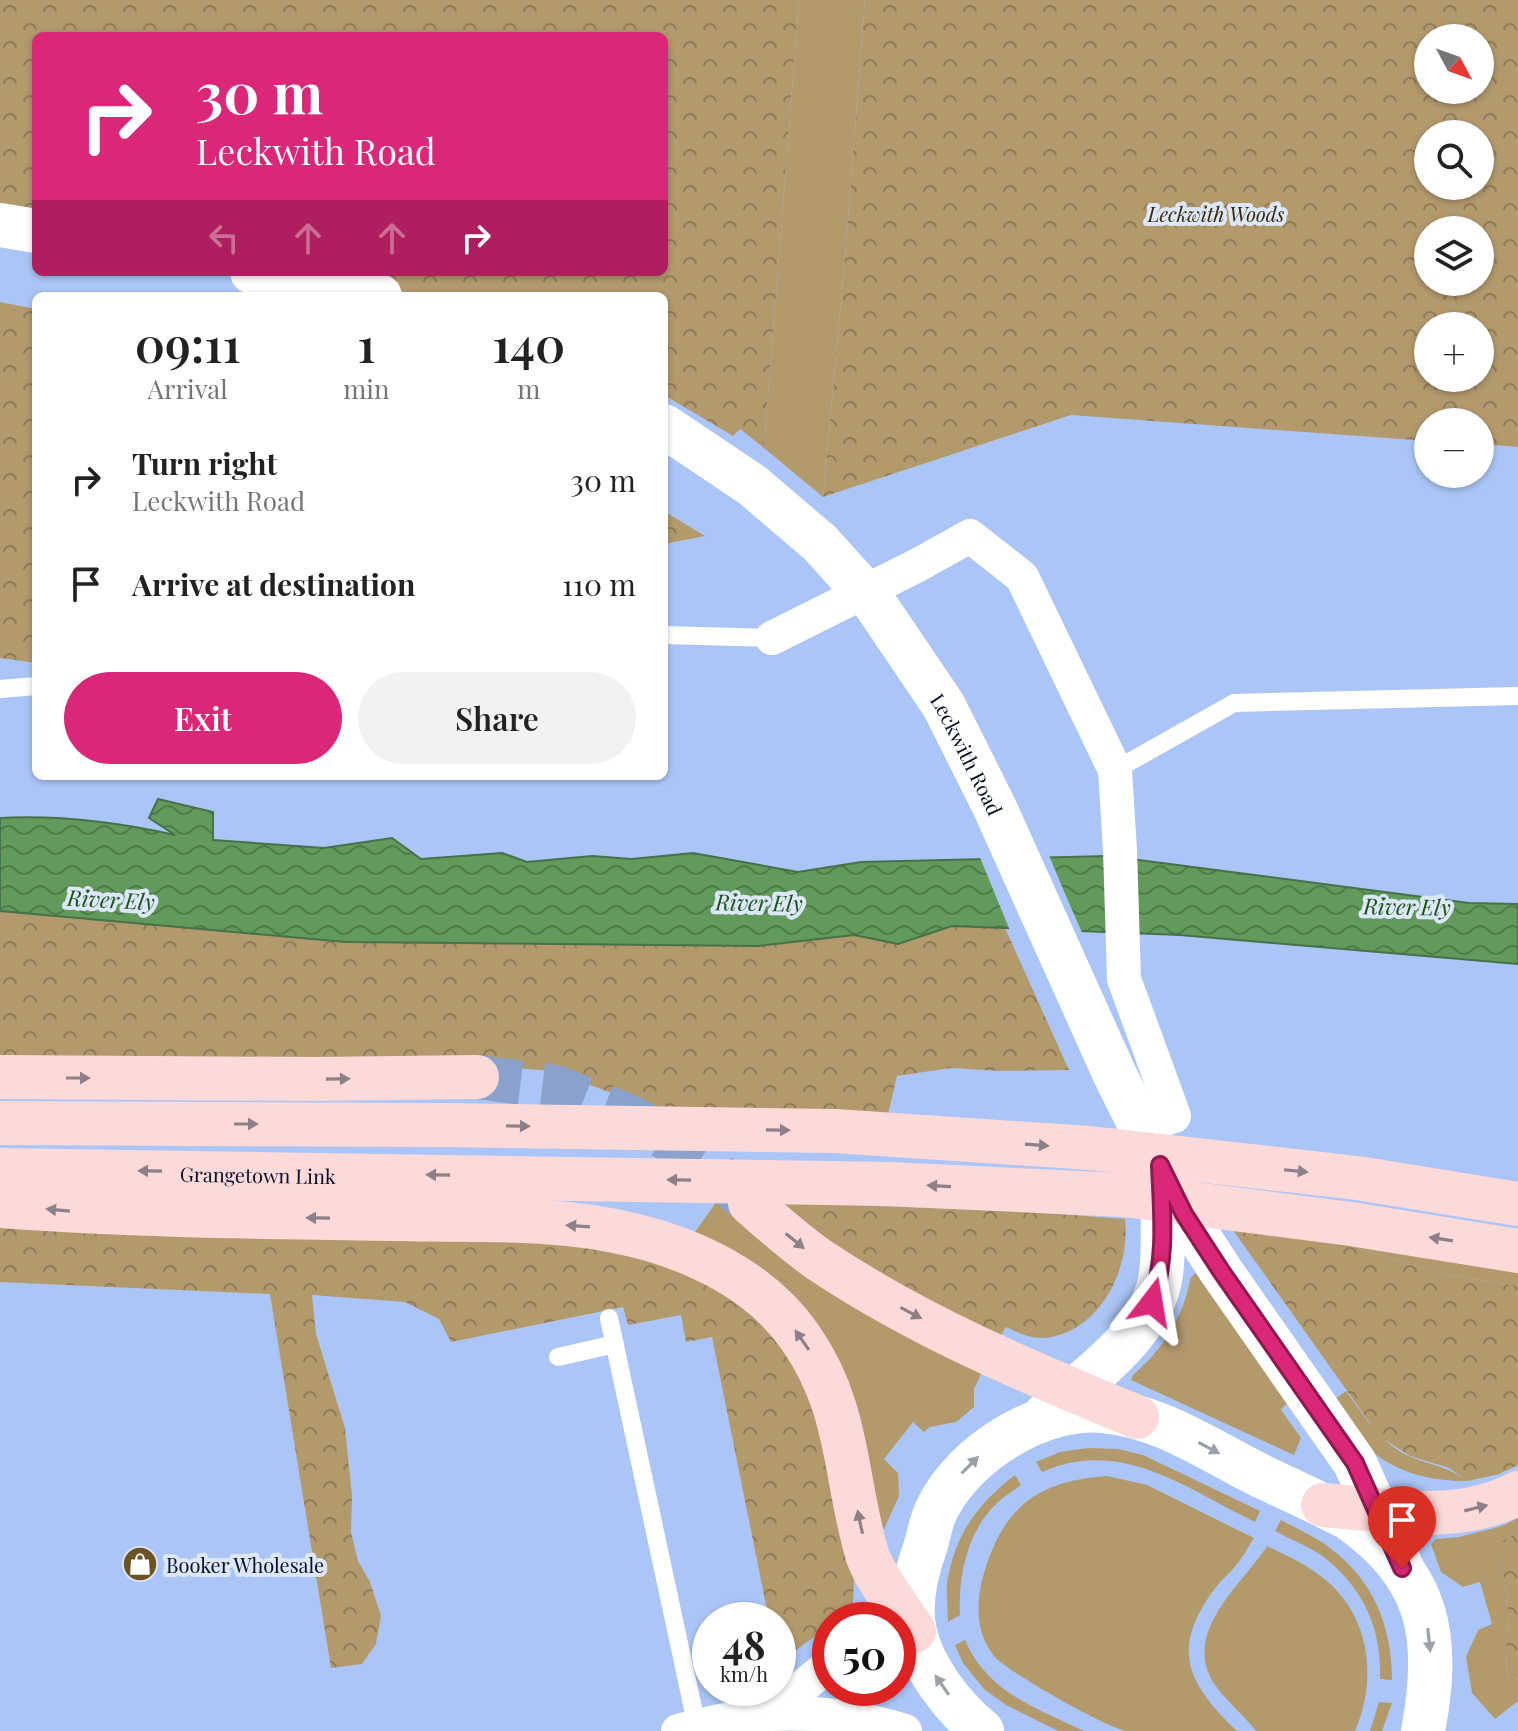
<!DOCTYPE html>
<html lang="en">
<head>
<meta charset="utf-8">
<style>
	body { margin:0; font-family:"Playfair Display",serif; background:#f2f2f2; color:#222; height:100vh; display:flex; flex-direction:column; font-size:30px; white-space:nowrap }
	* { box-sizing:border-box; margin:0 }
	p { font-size:26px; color:#767676 }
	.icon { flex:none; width:44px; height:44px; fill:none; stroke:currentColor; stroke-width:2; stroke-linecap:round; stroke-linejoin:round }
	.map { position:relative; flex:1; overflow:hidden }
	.side { position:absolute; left:32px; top:292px; width:636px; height:488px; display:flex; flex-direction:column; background:#fff; border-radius:12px; box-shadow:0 2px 6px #0004 }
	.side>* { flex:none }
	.hud { position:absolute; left:32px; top:32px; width:636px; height:244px; border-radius:12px; box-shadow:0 2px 6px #0004; background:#db2777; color:#fff; overflow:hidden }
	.needle { width:52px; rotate:131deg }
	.fabs { position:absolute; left:1414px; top:24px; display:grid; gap:16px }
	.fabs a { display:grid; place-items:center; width:80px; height:80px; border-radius:50%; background:#fff; box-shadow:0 2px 6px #0004; font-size:40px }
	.speed { position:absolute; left:692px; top:1602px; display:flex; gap:16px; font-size:40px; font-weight:700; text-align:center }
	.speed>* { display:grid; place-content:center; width:104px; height:104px; border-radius:50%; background:#fff; box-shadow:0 2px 6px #0004; line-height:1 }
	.speed small { font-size:20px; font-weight:400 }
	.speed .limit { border:12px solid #d22; background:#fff; color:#111 }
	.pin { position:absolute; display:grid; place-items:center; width:68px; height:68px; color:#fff; margin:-82px -34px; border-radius:50% 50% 50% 0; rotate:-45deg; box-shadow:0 0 8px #0007 }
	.pin .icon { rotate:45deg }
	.me { position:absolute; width:88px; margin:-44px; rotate:14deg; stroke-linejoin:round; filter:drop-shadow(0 0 6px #0008) }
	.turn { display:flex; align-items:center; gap:28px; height:168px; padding:0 32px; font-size:36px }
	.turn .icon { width:104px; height:104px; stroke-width:2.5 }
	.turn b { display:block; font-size:56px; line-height:68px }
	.lanes { display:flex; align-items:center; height:76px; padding:0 32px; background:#0003; justify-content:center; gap:40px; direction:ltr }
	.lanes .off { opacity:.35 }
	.eta { display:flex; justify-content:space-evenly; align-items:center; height:136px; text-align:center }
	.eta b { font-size:48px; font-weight:600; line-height:56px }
	.primary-button { display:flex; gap:16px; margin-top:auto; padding:16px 32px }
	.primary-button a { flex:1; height:92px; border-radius:48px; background:#db2777; color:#fff; font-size:32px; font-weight:600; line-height:92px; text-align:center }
	.primary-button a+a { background:#f2f2f2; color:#222 }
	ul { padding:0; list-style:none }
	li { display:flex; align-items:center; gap:24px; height:104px; padding:0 32px }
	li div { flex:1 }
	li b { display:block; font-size:30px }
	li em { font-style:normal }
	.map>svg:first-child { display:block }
	.green { fill:#b39a6d }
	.forest { fill:url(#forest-crowns); fill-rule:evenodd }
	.water { fill:url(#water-waves); stroke:#46714a; stroke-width:2 }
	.pier { fill:#abc6f6 }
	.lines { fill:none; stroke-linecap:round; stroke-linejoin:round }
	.primary-tunnel { stroke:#8aa2cc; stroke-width:44; stroke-dasharray:44 22; stroke-linecap:butt }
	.lane { stroke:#fff; stroke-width:18 }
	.street { stroke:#fff; stroke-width:34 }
	.secondary { stroke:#fff; stroke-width:44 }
	.primary { stroke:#fcdad9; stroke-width:44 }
	.oneway { fill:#8e8088 }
	.oneway2 { fill:#9ca0a8 }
	.route-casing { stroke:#8e194d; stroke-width:20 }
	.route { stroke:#db2777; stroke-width:14 }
	.labels { text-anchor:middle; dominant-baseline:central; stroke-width:8; stroke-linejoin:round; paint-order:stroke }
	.park-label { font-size:20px; font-style:italic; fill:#372601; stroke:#dce7f9 }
	.street-label { font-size:20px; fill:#071126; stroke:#dce7f9 }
	.poi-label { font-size:20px; fill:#071126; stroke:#dce7f9; text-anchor:start }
	.water-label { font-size:22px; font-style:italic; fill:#1a5413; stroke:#dce7f9 }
</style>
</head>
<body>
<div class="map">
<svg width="1518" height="1731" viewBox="0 0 1518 1731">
	<defs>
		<pattern id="forest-crowns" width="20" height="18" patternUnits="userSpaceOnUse" patternTransform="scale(2)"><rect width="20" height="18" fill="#b39a6d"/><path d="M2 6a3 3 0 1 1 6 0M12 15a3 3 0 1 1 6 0" fill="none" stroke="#907c59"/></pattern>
		<pattern id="water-waves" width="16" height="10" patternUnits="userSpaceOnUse" patternTransform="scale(2)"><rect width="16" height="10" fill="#619a5a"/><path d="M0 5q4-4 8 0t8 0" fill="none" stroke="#4e7c4a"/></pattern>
	</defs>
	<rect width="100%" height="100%" fill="#abc6f6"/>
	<g class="green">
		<path d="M799,0h66l-21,269 -21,228 -59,-49z"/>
		<path d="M717,1201l10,1 255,170 -8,17v18l-18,15 -26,5 -6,5 -11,-10 -29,37 14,14 1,23 -15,33h-5l-187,-293z"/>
		<path d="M1344,1244l174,26v16l-80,-13z"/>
		<path d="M1196,1273l93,128 -8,9 20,28 -7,17 -163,-75 2,-5c32,-28 49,-56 58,-98z"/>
		<path d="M1346,1391c18,25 35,53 65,66 23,9 35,9 57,24 -34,0 -65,-6 -93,-27 -17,-12 -31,-36 -44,-52z"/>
		<path d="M1088,1448l30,1 25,6 117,56 -5,11c-70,-34 -134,-85 -213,-50l-6,-10 24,-10z"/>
		<path d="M1015,1475l6,10c-8,6 -18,12 -25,19 -29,28 -38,73 -36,111l-12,7c0,-12 -2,-26 -1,-38 7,-48 30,-80 68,-109z"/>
		<path d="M1107,1476l40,9 107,53c-7,11 -13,22 -21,31 -5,6 -12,11 -17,18 -46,61 -30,95 21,144 -25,0 -49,0 -74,0 -12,0 -25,0 -37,0 -19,-3 -120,-60 -132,-75 -18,-22 -18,-51 -12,-76 19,-70 52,-99 125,-104z"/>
		<path d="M1518,1518v15l-21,12c4,22 12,46 11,69 0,23 -5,42 1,64l9,2v21l-23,18 -23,-26 -6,-36 12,-27 14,-6 -12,-42 -17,5 -22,-15 -10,-28 5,-5 23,-2 43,-11z"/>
		<path d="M1281,1520c16,9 35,17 49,28 44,33 62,79 62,132l-12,-1c2,-49 -16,-90 -55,-121 -14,-11 -34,-18 -50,-27z"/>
		<path d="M1267,1546c21,10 43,20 60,35 44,38 50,99 28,150h-99c-12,-16 -29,-29 -41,-46 -35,-52 26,-99 52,-139z"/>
		<path d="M965,1640c23,53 70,67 119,91h-26l-52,-26 -22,-16 -21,-26 -8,-18z"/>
		<path d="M1379,1702l13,1 -10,28h-12z"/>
	</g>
	<g class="forest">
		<path d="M0,0h799l-35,448 -24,-19 -7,7 -69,-41v-99h-241l-112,-24h353v-236h-628v183l-36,-7z"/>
		<path d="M865,0h653v447l-38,-3v-22h-52v19l-357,-26 -248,82 21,-228zM1428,38h52v52h-52zM1480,134v52h-52v-52zM1480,230v52h-52v-52zM1428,326h52v52h-52z"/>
		<path d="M0,302l36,7v354l-36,-5z"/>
		<path d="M664,511l41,25 -41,8z"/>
		<path d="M0,911l346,31 412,4 96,-11 44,9 54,-18 53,2 64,142 -69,1 -49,-3 -54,8 -9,39 -234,-6 -101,-38 -126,-10 -427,-3z"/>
		<path d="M774,1202l258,10 93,7c6,51 -27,117 -84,119 -13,0 -24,-6 -35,-11l-8,13 -137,-74z"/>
		<path d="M0,1218l547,21 138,29 83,56 40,63 28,85 18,108 -1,22 -7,17 -16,1v8l-4,-3 -12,12 -36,26v-43h-31l21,-5 -56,-278 -26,5 -5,-27 -53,10 -5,-18 -172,35 -12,-23 -34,-17 -93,-7 4,39 29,94 7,68 -1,36 7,29 12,21 11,34 -5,28 -14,20 -31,4 -61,-374 -270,-12z"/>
		<path d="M1233,1230l111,14 94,29 80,13v179l-19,9 -31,7 -19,-13 -39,-12 -31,-20z"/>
		<path d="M1518,1533v146l-2,2 -7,-3c-6,-23 -1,-42 -1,-64 1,-23 -7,-47 -12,-70z"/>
		<path d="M710,1656v29l-12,-12 -1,-15z"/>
	</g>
	<path class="water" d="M158,799l55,13v28l111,8 68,-10 29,21 81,-6 25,9 65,-6 40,3 61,-6 105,19 63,-10 247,-6 361,47 49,1v60l-338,-29 -228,-9 -54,18 -44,-9 -96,11 -412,-4 -346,-31v-93c59,-3 117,4 175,17l-26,-17z"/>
	<path class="pier" d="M1048,853l18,43 17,39 -72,-2 -32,-78z"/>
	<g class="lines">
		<path class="primary-tunnel" d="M477,1077l78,10 78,31 69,42 43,39"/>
		<g class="lane">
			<path d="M664,635l108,3"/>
			<path d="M0,689l36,-3"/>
			<path d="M1115,770l119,-67 284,-7"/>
			<path d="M609,1318l88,409"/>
			<path d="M558,1357l57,-13"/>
		</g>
		<g class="street">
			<path d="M772,638l146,-73 52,-29 52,41 93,193 5,80 4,129 50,137 -32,11"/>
			<path d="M763,1711l27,-14 40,-33"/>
			<path d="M678,1731c26,-6 53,-14 79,-16 52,-5 99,1 148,16"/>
		</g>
		<g class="secondary">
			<path d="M0,225l36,6"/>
			<path d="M252,272l128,24"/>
			<path id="s1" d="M664,426l88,59 68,58 55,61 69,102 50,100 121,269 69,139 37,57 134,192 47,105"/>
			<path d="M1046,1414c42,-38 107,-79 115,-140 4,-32 1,-66 0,-98"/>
			<path d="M982,1731c-29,-24 -59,-62 -67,-99 -6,-27 1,-59 10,-84 4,-13 6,-29 13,-41 27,-54 104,-102 165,-96 60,5 110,42 162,67 28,13 56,26 83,40 82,57 93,119 75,213"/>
		</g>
		<g class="primary">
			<path d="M0,1077l315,2 162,-2"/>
			<path d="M0,1123l440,2 395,6 255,17 267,30 161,26"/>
			<path id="s2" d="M0,1170l889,14 235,11 227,29 167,27"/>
			<path d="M750,1203c23,20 46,41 71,58 99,66 207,111 316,156"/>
			<path d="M0,1206c133,10 265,11 399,13 77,2 159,-3 234,16 63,15 129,47 167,102 50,71 44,138 67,217 6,21 34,57 47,77"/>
			<path d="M1323,1505c65,5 134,20 195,-12"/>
		</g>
	</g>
	<defs><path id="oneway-solid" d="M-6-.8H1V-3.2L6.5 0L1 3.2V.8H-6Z" transform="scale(2)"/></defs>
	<g class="oneway">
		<use href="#oneway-solid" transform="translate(78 1078)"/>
		<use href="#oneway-solid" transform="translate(338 1079) rotate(-1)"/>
		<use href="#oneway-solid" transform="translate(246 1124)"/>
		<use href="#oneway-solid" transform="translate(518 1126) rotate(1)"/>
		<use href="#oneway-solid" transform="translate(778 1130) rotate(1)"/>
		<use href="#oneway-solid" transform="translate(1037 1145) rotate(4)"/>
		<use href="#oneway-solid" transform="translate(150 1171) rotate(-179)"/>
		<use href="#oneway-solid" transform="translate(1296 1171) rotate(6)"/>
		<use href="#oneway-solid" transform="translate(438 1175) rotate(-179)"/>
		<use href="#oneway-solid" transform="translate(679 1180) rotate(-179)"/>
		<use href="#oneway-solid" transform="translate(939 1186) rotate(-177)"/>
		<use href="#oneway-solid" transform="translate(58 1210) rotate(-175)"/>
		<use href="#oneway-solid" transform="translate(318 1218) rotate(-179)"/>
		<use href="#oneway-solid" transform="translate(578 1226) rotate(-176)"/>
		<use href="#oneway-solid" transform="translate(1441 1239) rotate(-171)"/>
		<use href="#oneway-solid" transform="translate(795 1241) rotate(39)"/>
		<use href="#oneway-solid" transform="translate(911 1313) rotate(28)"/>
		<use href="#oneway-solid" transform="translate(802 1340) rotate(-125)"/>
		<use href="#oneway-solid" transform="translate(1476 1508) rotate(-14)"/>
		<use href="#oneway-solid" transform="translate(860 1522) rotate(-102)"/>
	</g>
	<g class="oneway2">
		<use href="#oneway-solid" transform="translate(1209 1448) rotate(28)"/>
		<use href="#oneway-solid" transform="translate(970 1465) rotate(-45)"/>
		<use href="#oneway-solid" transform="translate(1429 1640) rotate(84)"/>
		<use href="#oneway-solid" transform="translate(942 1685) rotate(-125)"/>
	</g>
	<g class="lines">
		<g class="route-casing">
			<path id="route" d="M1152,1302c15,-45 10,-90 8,-137l24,49 37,57 134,192 47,105"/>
		</g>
		<use href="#route" class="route"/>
	</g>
	<defs>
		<g id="shop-disc" transform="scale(1.8)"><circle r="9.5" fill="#6b5324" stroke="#dce7f9"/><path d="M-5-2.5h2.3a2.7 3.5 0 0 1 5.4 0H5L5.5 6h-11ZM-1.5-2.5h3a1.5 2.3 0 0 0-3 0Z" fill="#fff"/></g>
	</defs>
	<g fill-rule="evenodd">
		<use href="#shop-disc" x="140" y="1564"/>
	</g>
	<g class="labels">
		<g class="park-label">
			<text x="1216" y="213">Leckwith Woods</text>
		</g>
		<g class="street-label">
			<text stroke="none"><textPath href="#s1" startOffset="454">Leckwith Road</textPath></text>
			<text stroke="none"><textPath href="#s2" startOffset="258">Grangetown Link</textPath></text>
		</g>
		<g class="poi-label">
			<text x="166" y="1564">Booker Wholesale</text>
		</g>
		<g class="water-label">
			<text transform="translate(111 899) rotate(3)">River Ely</text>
			<text transform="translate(759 902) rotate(1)">River Ely</text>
			<text transform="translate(1407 906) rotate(1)">River Ely</text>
		</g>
	</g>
</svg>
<div class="fabs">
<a><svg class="needle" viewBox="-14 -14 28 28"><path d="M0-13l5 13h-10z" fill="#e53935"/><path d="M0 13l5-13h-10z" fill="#767676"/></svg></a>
<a><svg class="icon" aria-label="search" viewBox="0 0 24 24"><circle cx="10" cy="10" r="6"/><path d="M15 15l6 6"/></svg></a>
<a><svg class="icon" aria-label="layers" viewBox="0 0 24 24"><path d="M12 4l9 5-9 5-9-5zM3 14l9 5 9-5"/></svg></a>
<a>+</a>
<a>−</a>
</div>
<div class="speed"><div>48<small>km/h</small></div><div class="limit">50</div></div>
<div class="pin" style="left:1402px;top:1568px;background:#d93025"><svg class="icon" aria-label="arrive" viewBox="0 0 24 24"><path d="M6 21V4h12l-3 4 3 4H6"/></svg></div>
<svg class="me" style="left:1152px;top:1302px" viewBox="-20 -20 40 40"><path d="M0-17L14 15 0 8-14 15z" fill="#db2777" stroke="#fff" stroke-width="4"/></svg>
<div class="hud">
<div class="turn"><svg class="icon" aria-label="right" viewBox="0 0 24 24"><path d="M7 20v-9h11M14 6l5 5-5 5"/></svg><div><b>30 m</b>Leckwith Road</div></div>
<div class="lanes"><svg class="icon off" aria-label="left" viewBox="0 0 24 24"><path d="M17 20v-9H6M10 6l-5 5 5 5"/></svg><svg class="icon off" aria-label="ahead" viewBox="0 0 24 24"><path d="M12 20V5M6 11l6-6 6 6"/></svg><svg class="icon off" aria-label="ahead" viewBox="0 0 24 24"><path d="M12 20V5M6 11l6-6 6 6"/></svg><svg class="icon" aria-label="right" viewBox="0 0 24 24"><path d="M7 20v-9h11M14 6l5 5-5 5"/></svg></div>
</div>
<section class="side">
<div class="eta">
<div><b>09:11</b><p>Arrival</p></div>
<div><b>1</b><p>min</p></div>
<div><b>140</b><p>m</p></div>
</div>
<ul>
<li><svg class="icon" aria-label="right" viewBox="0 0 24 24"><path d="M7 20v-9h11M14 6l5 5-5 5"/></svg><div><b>Turn right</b><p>Leckwith Road</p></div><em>30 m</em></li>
<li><svg class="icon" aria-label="arrive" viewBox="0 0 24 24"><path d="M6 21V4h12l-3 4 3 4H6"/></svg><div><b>Arrive at destination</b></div><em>110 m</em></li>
</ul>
<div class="primary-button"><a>Exit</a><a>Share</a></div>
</section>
</div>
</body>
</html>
